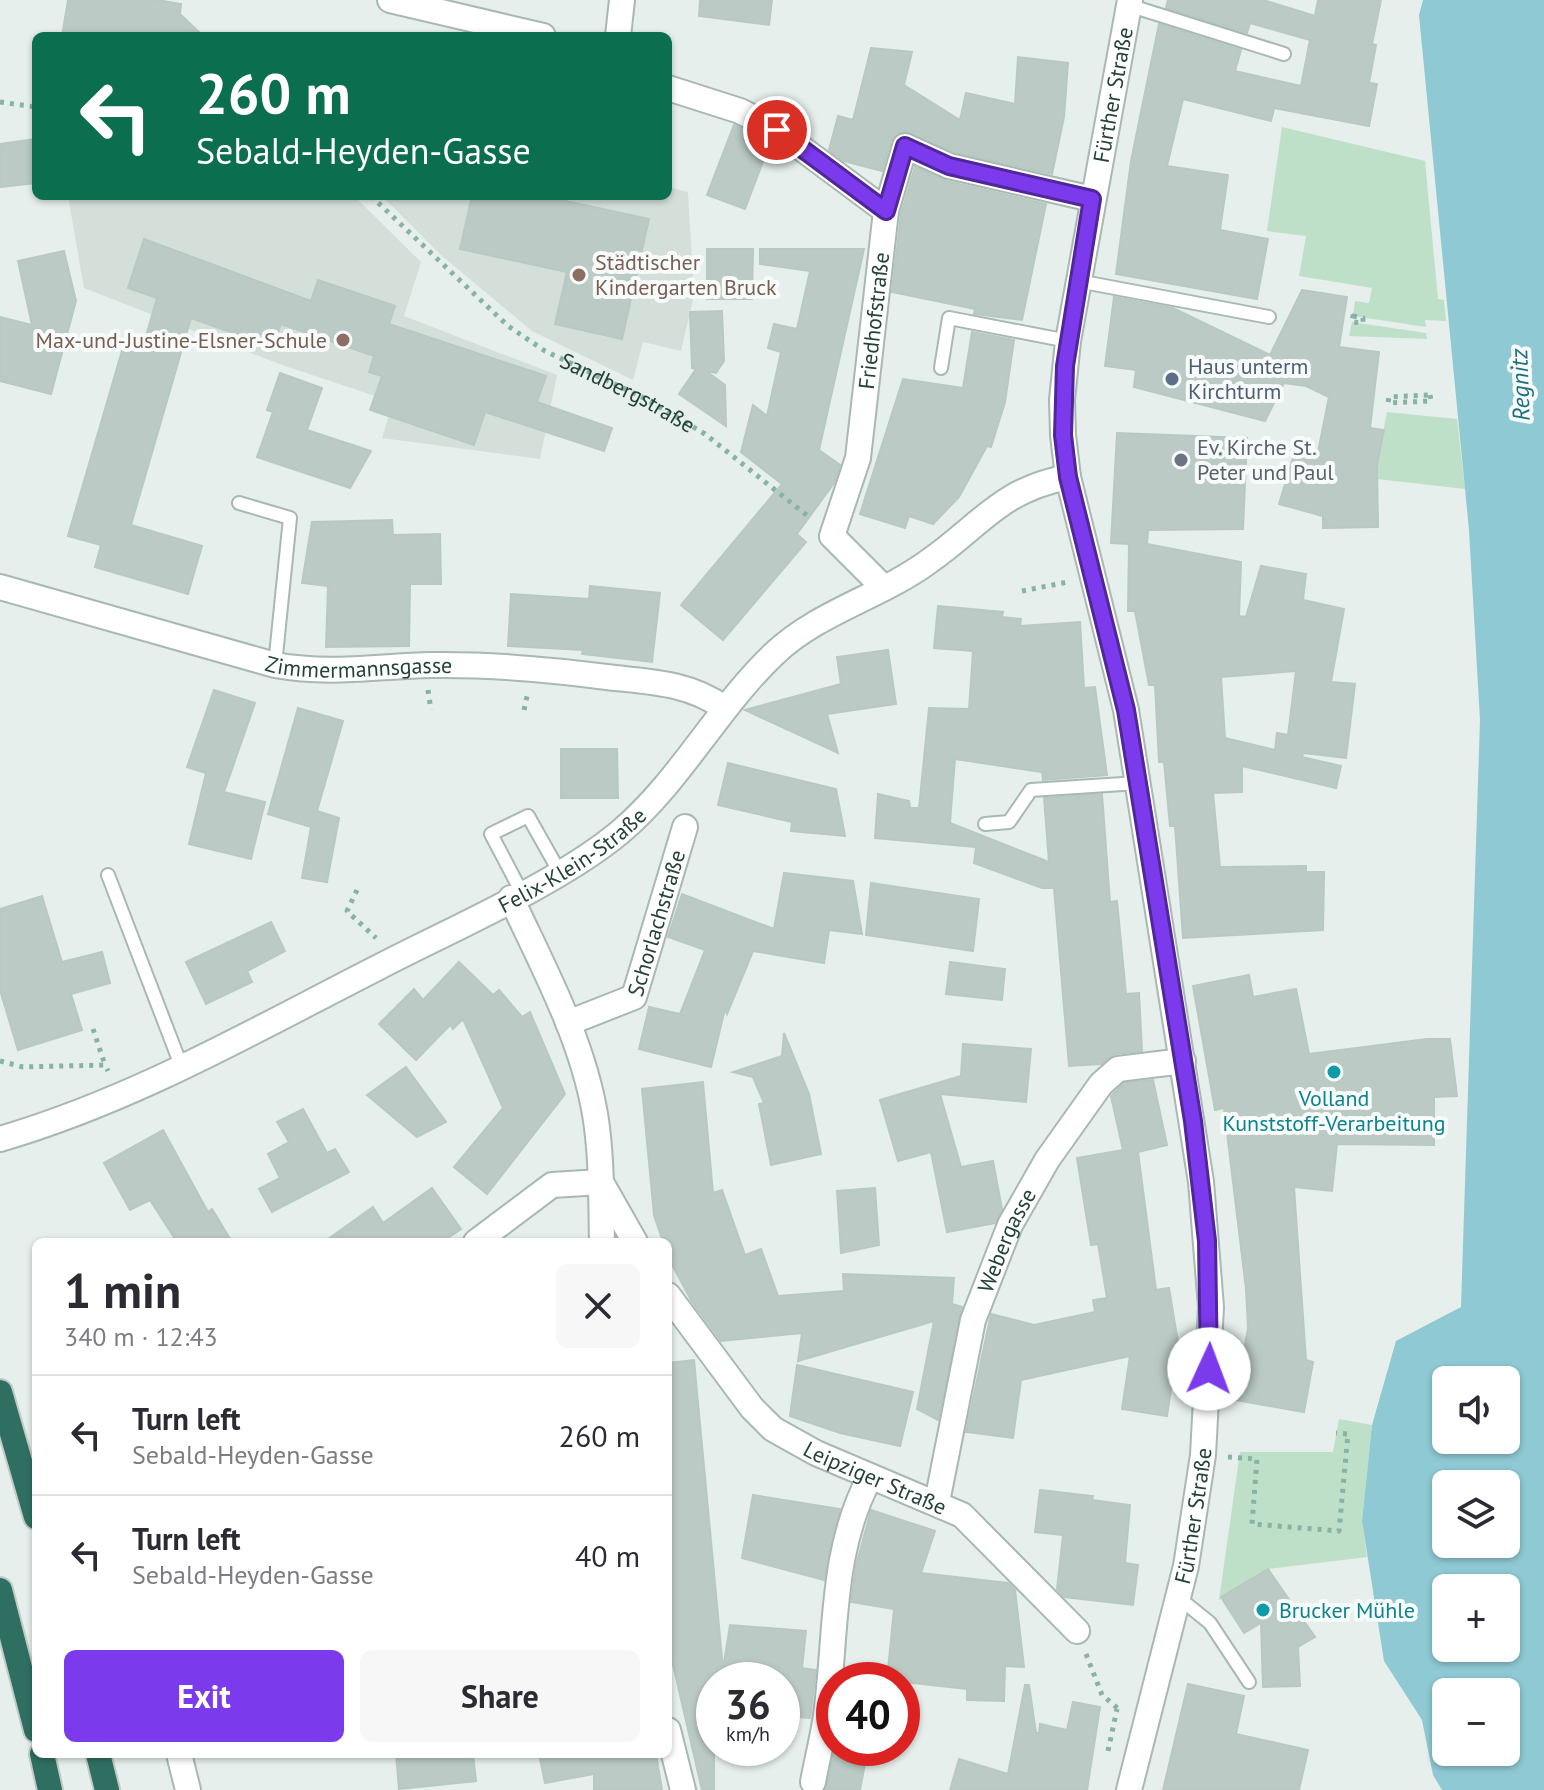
<!DOCTYPE html>
<html lang="en">
<head>
<meta charset="utf-8">
<style>
	body { margin:0; font-family:"PT Sans",sans-serif; background:#f7f7f7; color:#2b2b33; height:100vh; display:flex; flex-direction:column; font-size:30px; white-space:nowrap }
	* { box-sizing:border-box; margin:0 }
	p { font-size:26px; color:#7c7c81 }
	.icon { flex:none; width:44px; height:44px; fill:none; stroke:currentColor; stroke-width:2; stroke-linecap:round; stroke-linejoin:round }
	.map { position:relative; flex:1; overflow:hidden }
	.side { position:absolute; left:32px; top:1238px; width:640px; height:520px; display:flex; flex-direction:column; background:#fff; border-radius:12px; box-shadow:0 2px 6px #0004 }
	.side>* { flex:none }
	.hud { position:absolute; left:32px; top:32px; width:640px; height:168px; border-radius:12px; box-shadow:0 2px 6px #0004; background:#0b6e4f; color:#fff; overflow:hidden }
	.tools { position:absolute; left:1432px; top:1366px; display:grid; gap:16px }
	.tools a { display:grid; place-items:center; width:88px; height:88px; border-radius:12px; background:#fff; box-shadow:0 2px 6px #0004; font-size:40px }
	.speed { position:absolute; left:696px; top:1662px; display:flex; gap:16px; font-size:40px; font-weight:700; text-align:center }
	.speed>* { display:grid; place-content:center; width:104px; height:104px; border-radius:50%; background:#fff; box-shadow:0 2px 6px #0004; line-height:1 }
	.speed small { font-size:20px; font-weight:400 }
	.speed .limit { border:12px solid #d22; background:#fff; color:#111 }
	.pin { position:absolute; display:grid; place-items:center; width:68px; height:68px; color:#fff; margin:-34px; border:4px solid #fff; border-radius:50%; box-shadow:0 2px 8px #0007 }
	.me { position:absolute; width:88px; margin:-44px; rotate:2deg; stroke-linejoin:round; filter:drop-shadow(0 0 6px #0008) }
	.turn { display:flex; align-items:center; gap:28px; height:168px; padding:0 32px; font-size:36px }
	.turn .icon { width:104px; height:104px; stroke-width:2.5 }
	.turn b { display:block; font-size:56px; line-height:68px }
	.round { display:grid; place-items:center; flex:none; width:84px; height:84px; border-radius:12px; background:#f7f7f7 }
	.headline { display:flex; align-items:center; justify-content:space-between; height:136px; padding:0 32px }
	h1 { font-size:48px; font-weight:700; line-height:60px }
	.primary-button { display:flex; gap:16px; margin-top:auto; padding:16px 32px }
	.primary-button a { flex:1; height:92px; border-radius:12px; background:#7c3aed; color:#fff; font-size:32px; font-weight:700; line-height:92px; text-align:center }
	.primary-button a+a { background:#f7f7f7; color:#2b2b33 }
	ul { padding:0; list-style:none }
	li { display:flex; align-items:center; gap:24px; height:120px; padding:0 32px; border-top:2px solid #e1e1e2 }
	li div { flex:1 }
	li b { display:block; font-size:30px }
	li em { font-style:normal }
	.map>svg:first-child { display:block }
	.built { fill:#d4dfda }
	.green { fill:#bfe0c8 }
	.water { fill:#8ec9d4; fill-rule:evenodd }
	.building { fill:#bbcac4; stroke:#b8c9c2; stroke-width:2; fill-rule:evenodd }
	.lines { fill:none; stroke-linecap:round; stroke-linejoin:round }
	.service-casing { stroke:#a8b8b2; stroke-width:16 }
	.minor-casing { stroke:#a8b8b2; stroke-width:28 }
	.tertiary-casing { stroke:#a8b8b2; stroke-width:28 }
	.motorway-casing { stroke:#c2cac8; stroke-width:28 }
	.path { stroke:#86b3a5; stroke-width:5; stroke-dasharray:4 6; stroke-linecap:butt }
	.service { stroke:#fff; stroke-width:12 }
	.minor { stroke:#fff; stroke-width:24 }
	.tertiary { stroke:#fff; stroke-width:24 }
	.motorway { stroke:#2f6f62; stroke-width:24 }
	.route-casing { stroke:#51269a; stroke-width:20 }
	.route { stroke:#7c3aed; stroke-width:14 }
	.education-dot { fill:#8d6e63; stroke:#f7fbf9; stroke-width:3 }
	.service-dot { fill:#5c6f8a; stroke:#f7fbf9; stroke-width:3 }
	.worship-dot { fill:#6b7280; stroke:#f7fbf9; stroke-width:3 }
	.culture-dot { fill:#0f9aa8; stroke:#f7fbf9; stroke-width:3 }
	.labels { text-anchor:middle; dominant-baseline:central; stroke-width:8; stroke-linejoin:round; paint-order:stroke }
	.street-label { font-size:22px; fill:#24423a; stroke:#f7fbf9 }
	.education-label { font-size:22px; fill:#785e54; stroke:#f7fbf9; text-anchor:start }
	.service-label { font-size:22px; fill:#4e5e75; stroke:#f7fbf9; text-anchor:start }
	.worship-label { font-size:22px; fill:#5b616d; stroke:#f7fbf9; text-anchor:start }
	.culture-label { font-size:22px; fill:#0d838f; stroke:#f7fbf9 }
	.water-label { font-size:24px; font-style:italic; fill:#1c6f80; stroke:#f7fbf9 }
</style>
</head>
<body>
<div class="map">
<svg width="1544" height="1790" viewBox="0 0 1544 1790">
	<rect width="100%" height="100%" fill="#e6efeb"/>
	<g class="built">
		<path d="M668,187l20,5 6,103 -13,56 -38,-9 -10,38 -101,-49 -91,-76 -59,-59h286z"/>
		<path d="M68,196h286l67,66 -17,54 153,59 -17,84 -158,-21 11,-36 -111,-37 -198,-77z"/>
	</g>
	<g class="green">
		<path d="M1282,127l143,34 13,138 6,1 2,21 -21,-1 1,7 -73,-11 2,-15 14,2 3,-15 -73,-12 7,-40 -39,-5z"/>
		<path d="M1352,322l74,11 1,6 -78,-3z"/>
		<path d="M1387,412l70,7 8,70 -88,-10 -53,-11 -10,2 3,-13 59,11z"/>
		<path d="M1339,1419l33,6 -10,96 5,36 -99,12 -49,31 21,-148h93z"/>
	</g>
	<path class="water" d="M1423,0h121v1790h-102l-9,-15 -11,-55 -38,-59 -22,-140 10,-96 24,-84 65,-34 19,-587 -11,-190 -50,-515zM1446,1380h60v60h-60zM1446,1484h60v60h-60zM1446,1588h60v60h-60zM1506,1692v60h-60v-60z"/>
	<g class="building">
		<path d="M68,0h89l24,4 -1,10 23,22h-141z"/>
		<path d="M700,0h72l-3,25 -70,-9z"/>
		<path d="M1168,0h95l52,16 3,-16h63l-9,44 4,1 -7,38 8,1 -8,42 -95,-18 -3,13 -88,-22 -16,67 61,9 -8,55 48,9 -11,60 -141,-25 15,-113 28,-137 82,26 -6,21 66,15 9,-46 -60,-17 -3,10 -81,-25z"/>
		<path d="M871,48l41,4 -8,33 56,35 6,-27 49,11 3,-47 50,6 -4,54 -12,57 -98,-22 -50,-21 -13,10 -9,30 -38,-10 -15,-11 9,-34 15,4z"/>
		<path d="M734,125l36,18 -25,66 -38,-14z"/>
		<path d="M36,139v44l-36,4v-43z"/>
		<path d="M915,167l31,14 100,23 -24,116 -48,-6 1,-5 -83,-17 9,-78z"/>
		<path d="M472,196h71l106,23 -27,120 -67,-15 12,-52 -107,-23z"/>
		<path d="M144,239l167,62 7,-21 77,26 -6,18 157,52 -9,26 75,26 -8,23 -119,-39 -11,33 -104,-35 12,-34 -13,-4 5,-16 -93,-32 -8,23 -82,-29 -60,207 71,21 -14,48 -93,-27 6,-22 -33,-9 58,-199 18,6 13,-45 -29,-10z"/>
		<path d="M707,249h46l-1,50h-45z"/>
		<path d="M760,249h104l-45,201 21,15 -6,18 -37,51 9,8 -83,98 -42,-35 101,-121 -41,-32 12,-47 14,11 14,-64 -13,-4 6,-24 23,5 13,-58 -50,-7z"/>
		<path d="M64,251l12,50 -25,93 -51,-13v-64l32,8 -14,-64z"/>
		<path d="M1302,290l45,7 -8,50 40,5 -9,76 14,2 -7,34 1,63 -55,1v-12l-44,-12 16,-53 22,6 12,-60 -23,-11 -22,-3 -19,38 -131,-34 2,-17 -31,-4 9,-69 59,11 97,47z"/>
		<path d="M722,311l2,50 -8,12 -10,-2 19,14 1,41 -47,-32 17,-25 -4,-1 -2,-56z"/>
		<path d="M972,332l42,8 -9,62 -14,45 -4,-1 -28,51 -26,27 -24,-8 -4,12 -45,-14 43,-135 60,9z"/>
		<path d="M280,373l42,15 -15,42 64,21 -21,37 -93,-31 16,-45 -6,-2z"/>
		<path d="M1117,433l130,5 -4,91 -95,1 -1,14 94,18 -2,54 7,1 15,-51 45,8 -3,26 41,9 -13,73 24,2 -9,74 -43,-5 -1,4 39,9 -5,22 -94,-22v26l-29,1 7,74 86,-1v6h18l-1,58 -140,8 -8,-112h-5l-6,-64h-5l-4,-77h-6l-14,-74h-7l1,-67 -18,-1zM1296,671l-8,64 -11,-2 -2,17 -50,-12 -4,-61z"/>
		<path d="M392,520l1,15 47,-1 1,50h-31l-1,62 -83,1 2,-61 -26,-3 10,-61z"/>
		<path d="M590,586l70,7 -8,69 -70,-8 1,-4 -75,-4 3,-52 78,5z"/>
		<path d="M938,606l65,6 -1,5 19,2 -1,7 60,-4 4,66 11,-1 12,88 -64,5 -1,-8 -87,-13 -5,64 99,39 -5,-64 58,-4 8,108 7,-1 9,93 13,-1 3,58 -27,3 -14,10 -32,2 -15,-178h-12l-68,-25 2,-16 -101,-9 3,-44 31,7 1,7h9l10,-100 40,1 4,-58 -39,-3z"/>
		<path d="M888,650l8,54 -69,10 11,39 -93,-43 96,-26 -4,-27z"/>
		<path d="M214,690l41,13 -31,89 41,10 -14,57 -62,-15 17,-71 -19,-6z"/>
		<path d="M298,708l45,13 -26,90 22,7 -12,64 -25,-4 9,-51 -43,-13z"/>
		<path d="M561,749h56l1,49h-57z"/>
		<path d="M728,763l108,26 9,47 -54,-5 1,-9 -74,-17z"/>
		<path d="M784,873l69,8 9,53 -33,-4 -5,33 -71,-12 -26,63 -2,-5 -14,58 -72,-18 10,-42 31,7 25,-64 -37,-13 14,-43 92,35z"/>
		<path d="M871,883l108,16 -6,52 -107,-16z"/>
		<path d="M42,896l20,66 40,-10 8,31 -39,11 11,36 -64,20 -18,-60v-81z"/>
		<path d="M271,922l14,29 -38,20 5,11 -46,22 -20,-42z"/>
		<path d="M459,962l34,33 6,-5 23,27 8,-5 35,82 -78,100 -33,-27 49,-59 -40,-89 -10,10 -3,-4 -34,35 -37,-36 35,-35 9,11z"/>
		<path d="M950,962l55,7 -3,31 -56,-6z"/>
		<path d="M1249,975l4,22 43,-8 13,65 118,-15h23l7,57 -23,1v48l-97,-1 -5,47 -38,-4 12,173 7,2 -9,50 -69,-12 13,-72 -2,-39 -22,-181 -9,2 -22,-124z"/>
		<path d="M784,1033l25,61 12,60 -50,11 -12,-61 5,-1 -11,-26 -20,-5 49,-16z"/>
		<path d="M963,1044l68,5 -5,53 -86,-8 21,73 32,-6 9,48 -7,14 -48,9 -16,-80 -33,9 -18,-61 81,-24z"/>
		<path d="M406,1067l40,55 -29,15 -50,-42z"/>
		<path d="M1153,1080l14,65 -29,7 18,138 13,-2 9,54 -11,74 -45,-7 8,-53 -109,24 -8,58 -47,-6 25,-118 43,11 61,-13 -2,-12 14,-2 -9,-54 -7,1 -14,-87 46,-8 -12,-54 13,-13z"/>
		<path d="M703,1082l10,111 9,-3 23,65 16,-6 17,47 66,-5 -1,-17 111,4 -2,26 10,3 -24,113 -21,-11 17,-88 -136,40 4,-28 -81,8 -29,-39 -24,-45v-15h-5l-9,-27 -12,-126z"/>
		<path d="M303,1109l24,44 8,-4 14,23 -77,40 -13,-23 21,-11 -12,-24 21,-12 -12,-20z"/>
		<path d="M163,1130l45,82 4,-3 20,33h-55l-27,-42 -20,10 -26,-47z"/>
		<path d="M432,1188l29,41 -19,13h-118l49,-35 10,16z"/>
		<path d="M875,1188l4,57 -38,8 -4,-62z"/>
		<path d="M694,1360l29,309 7,-44 76,6 -4,37 14,2 -6,48 -28,-2v-36h-68v110h-12l-34,-147v-280z"/>
		<path d="M797,1365l116,27 -13,54 -60,-13 -50,-17z"/>
		<path d="M1040,1490l53,6 -1,4 38,5 -5,58 13,2 -5,40 -69,-8 -7,-8 6,-54 -28,-3z"/>
		<path d="M753,1495l87,14 -16,71 -82,-22z"/>
		<path d="M871,1510l64,21 -14,42 87,10 7,7 9,77 -19,-1 -1,35 -37,-1v-11l-80,-9 7,-71 -43,-7 5,-36z"/>
		<path d="M1268,1569l47,68 -17,10 2,39 -37,1 -2,-64 -17,10 -23,-36z"/>
		<path d="M1188,1684l56,12 -8,38 72,16 -9,40h-136z"/>
		<path d="M1025,1685h4l7,48h3l1,-9 27,6 6,-28 27,5 -13,83h-137l9,-31 49,15z"/>
		<path d="M835,1748h33l-8,42h-35z"/>
		<path d="M396,1754h77l3,27 -77,8z"/>
		<path d="M539,1754h117l6,36h-68v-16l-49,9z"/>
	</g>
	<g class="lines">
		<g class="service-casing">
			<g id="service">
				<path d="M1128,5l156,49"/>
				<path d="M1078,281l191,36"/>
				<path d="M941,368l8,-50 119,23"/>
				<path d="M239,503l51,15 -15,147"/>
				<path d="M985,824l24,-2 22,-32 107,-7"/>
				<path d="M108,875l74,193"/>
				<path d="M522,893l-31,-59 37,-18 31,55"/>
				<path d="M1179,1598l31,25 39,59"/>
			</g>
		</g>
		<g class="minor-casing">
			<g id="minor">
				<path d="M390,0l153,36"/>
				<path d="M618,36l4,-36"/>
				<path d="M668,88l72,23 37,19 109,81"/>
				<path id="s2" d="M0,587l275,78c56,10 102,1 157,0 62,-1 122,5 183,13 39,4 76,6 109,30"/>
				<path id="s3" d="M884,588l-52,-52 26,-78 28,-247 19,-65 44,20 143,33"/>
				<path d="M511,898c32,69 71,140 84,216 7,42 6,86 7,128"/>
				<path id="s4" d="M568,1023l66,-26 51,-170"/>
				<path d="M602,1184l33,58"/>
				<path d="M476,1242l76,-57 49,-3"/>
				<path id="s5" d="M668,1295l84,113 21,21 43,24 146,62 115,116"/>
				<path id="s6" d="M937,1502l36,-182 37,-95 37,-65 54,-76 17,-15 65,-8"/>
				<path d="M668,1730l15,60"/>
				<path d="M179,1754l9,36"/>
				<path d="M813,1782c4,-22 10,-45 13,-67 11,-82 4,-163 44,-238"/>
			</g>
		</g>
		<g class="tertiary-casing">
			<g id="tertiary">
				<path id="s7" d="M0,1139c134,-39 255,-109 379,-172 73,-38 178,-83 240,-134 61,-51 98,-125 155,-179 44,-42 106,-57 154,-92 53,-37 72,-72 140,-85"/>
				<path id="s8" d="M1129,1790l57,-224 17,-111 8,-148 -10,-125 -75,-472 -58,-233 -5,-42 -1,-35 6,-59 62,-341"/>
			</g>
		</g>
		<g class="motorway-casing">
			<g id="motorway">
				<path d="M0,1392l36,125"/>
				<path d="M0,1590l36,140"/>
				<path d="M42,1754l8,36"/>
				<path d="M98,1754l9,36"/>
			</g>
		</g>
		<g class="path">
			<path d="M0,102l36,5"/>
			<path id="s1" d="M371,196l137,130 37,25 101,48 59,35 104,83"/>
			<path d="M1353,316l10,2v5l-11,-1z"/>
			<path d="M1430,395l1,6 -43,2 1,-6z"/>
			<path d="M1022,591l46,-9"/>
			<path d="M428,690l3,20"/>
			<path d="M524,710l4,-18"/>
			<path d="M357,890l-10,21 29,27"/>
			<path d="M93,1029l12,36"/>
			<path d="M0,1061l23,6 82,-2 3,6"/>
			<path d="M1228,1457l29,2 -5,65 87,7 9,-97 -12,-1"/>
			<path d="M1086,1654l16,41 19,16"/>
			<path d="M1108,1751l9,-42"/>
		</g>
		<use href="#service" class="service"/>
		<use href="#minor" class="minor"/>
		<use href="#tertiary" class="tertiary"/>
		<use href="#motorway" class="motorway"/>
	</g>
	<g class="lines">
		<g class="route-casing">
			<path id="route" d="M777,130l109,81 19,-65 44,20 143,33 -27,167 -2,69 5,42 58,233 67,411 14,120 2,128"/>
		</g>
		<use href="#route" class="route"/>
	</g>
	<g class="education-dot">
		<circle cx="579" cy="275" r="8"/>
		<circle cx="343" cy="340" r="8"/>
	</g>
	<circle class="service-dot" cx="1172" cy="379" r="8"/>
	<circle class="worship-dot" cx="1181" cy="460" r="8"/>
	<g class="culture-dot">
		<circle cx="1334" cy="1072" r="8"/>
		<circle cx="1263" cy="1610" r="8"/>
	</g>
	<g class="labels">
		<g class="street-label">
			<text stroke="none"><textPath href="#s8" startOffset="1722">Fürther Straße</textPath></text>
			<text stroke="none"><textPath href="#s3" startOffset="294">Friedhofstraße</textPath></text>
			<text stroke="none"><textPath href="#s1" startOffset="326">Sandbergstraße</textPath></text>
			<text stroke="none"><textPath href="#s2" startOffset="370">Zimmermannsgasse</textPath></text>
			<text stroke="none"><textPath href="#s7" startOffset="638">Felix-Klein-Straße</textPath></text>
			<text stroke="none"><textPath href="#s4" startOffset="148">Schorlachstraße</textPath></text>
			<text stroke="none"><textPath href="#s6" startOffset="272">Webergasse</textPath></text>
			<text stroke="none"><textPath href="#s5" startOffset="284">Leipziger Straße</textPath></text>
			<text stroke="none"><textPath href="#s8" startOffset="282">Fürther Straße</textPath></text>
		</g>
		<g class="education-label">
			<text x="595" y="262">Städtischer<tspan x="595" dy="25">Kindergarten Bruck</tspan></text>
			<text x="327" y="340" text-anchor="end">Max-und-Justine-Elsner-Schule</text>
		</g>
		<g class="service-label">
			<text x="1188" y="366">Haus unterm<tspan x="1188" dy="25">Kirchturm</tspan></text>
		</g>
		<g class="worship-label">
			<text x="1197" y="447">Ev. Kirche St.<tspan x="1197" dy="25">Peter und Paul</tspan></text>
		</g>
		<g class="culture-label">
			<text x="1334" y="1098">Volland<tspan x="1334" dy="25">Kunststoff-Verarbeitung</tspan></text>
			<text x="1279" y="1610" text-anchor="start">Brucker Mühle</text>
		</g>
		<g class="water-label">
			<text transform="translate(1520 385) rotate(-92)">Regnitz</text>
		</g>
	</g>
</svg>
<div class="tools">
<a><svg class="icon" aria-label="sound" viewBox="0 0 24 24"><path d="M4 9h4l5-4v14l-5-4H4zM17 9q2 3 0 6"/></svg></a>
<a><svg class="icon" aria-label="layers" viewBox="0 0 24 24"><path d="M12 4l9 5-9 5-9-5zM3 14l9 5 9-5"/></svg></a>
<a>+</a>
<a>−</a>
</div>
<div class="speed"><div>36<small>km/h</small></div><div class="limit">40</div></div>
<div class="pin" style="left:777px;top:130px;background:#d93025"><svg class="icon" aria-label="arrive" viewBox="0 0 24 24"><path d="M6 21V4h12l-3 4 3 4H6"/></svg></div>
<svg class="me" style="left:1209px;top:1369px" viewBox="-20 -20 40 40"><circle r="19" fill="#fff"/><path d="M0-13L10 11 0 6-10 11z" fill="#7c3aed"/></svg>
<div class="hud">
<div class="turn"><svg class="icon" aria-label="left" viewBox="0 0 24 24"><path d="M17 20v-9H6M10 6l-5 5 5 5"/></svg><div><b>260 m</b>Sebald-Heyden-Gasse</div></div>
</div>
<section class="side">
<div class="headline"><div><h1>1 min</h1><p>340 m · 12:43</p></div><a class="round"><svg class="icon" aria-label="close" viewBox="0 0 24 24"><path d="M6 6l12 12M18 6L6 18"/></svg></a></div>
<ul>
<li><svg class="icon" aria-label="left" viewBox="0 0 24 24"><path d="M17 20v-9H6M10 6l-5 5 5 5"/></svg><div><b>Turn left</b><p>Sebald-Heyden-Gasse</p></div><em>260 m</em></li>
<li><svg class="icon" aria-label="left" viewBox="0 0 24 24"><path d="M17 20v-9H6M10 6l-5 5 5 5"/></svg><div><b>Turn left</b><p>Sebald-Heyden-Gasse</p></div><em>40 m</em></li>
</ul>
<div class="primary-button"><a>Exit</a><a>Share</a></div>
</section>
</div>
</body>
</html>
